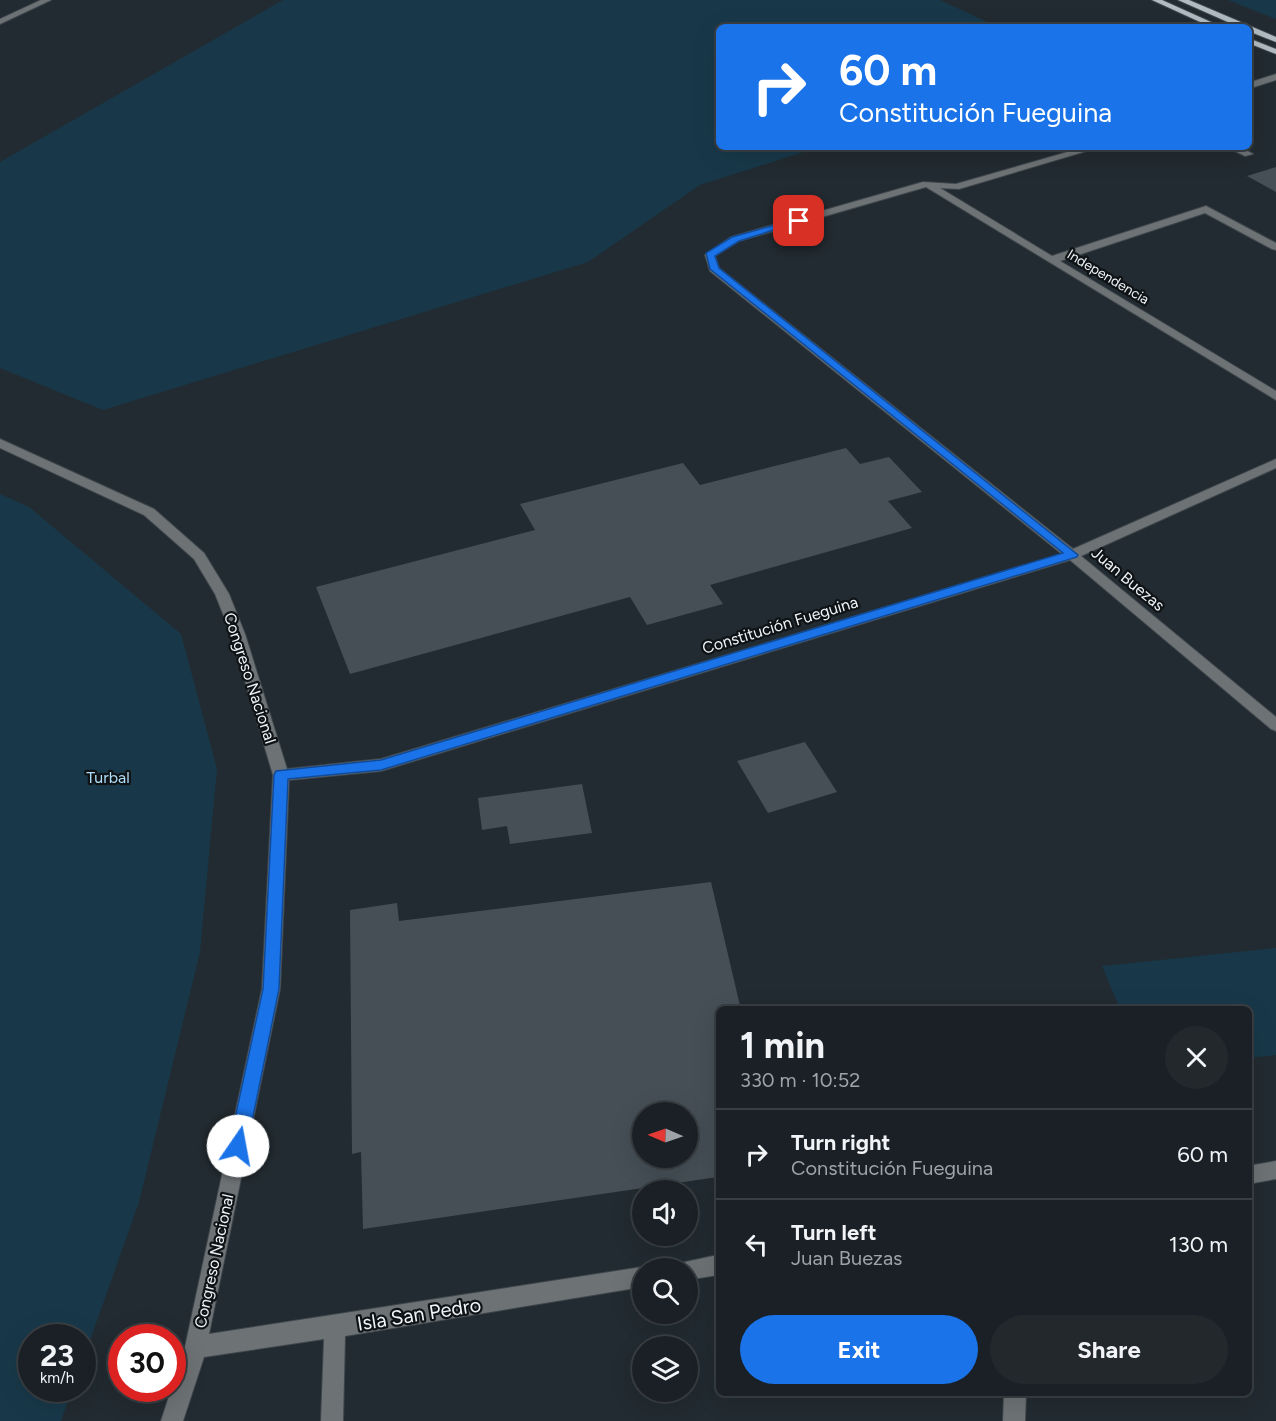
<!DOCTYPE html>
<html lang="en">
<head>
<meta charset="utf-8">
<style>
	body { margin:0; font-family:Figtree,sans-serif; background:#23282d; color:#f1f3f6; height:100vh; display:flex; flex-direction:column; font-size:22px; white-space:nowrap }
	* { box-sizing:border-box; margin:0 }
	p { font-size:20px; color:#9fa3a7 }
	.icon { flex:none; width:33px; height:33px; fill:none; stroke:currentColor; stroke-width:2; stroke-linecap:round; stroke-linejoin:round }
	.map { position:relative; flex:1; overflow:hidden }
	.details { position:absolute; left:716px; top:1006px; width:536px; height:390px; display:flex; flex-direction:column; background:#1a2025; border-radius:9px; box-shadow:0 6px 24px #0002,0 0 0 2px #383e42 }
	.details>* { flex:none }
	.hud { position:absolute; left:716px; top:24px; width:536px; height:126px; border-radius:9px; box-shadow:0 6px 24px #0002,0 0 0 2px #383e42; background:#1a73e8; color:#fff; overflow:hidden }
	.needle { width:39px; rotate:272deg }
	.buttons { position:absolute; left:632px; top:1102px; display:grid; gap:12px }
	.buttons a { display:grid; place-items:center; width:66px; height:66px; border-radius:50%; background:#1a2025; box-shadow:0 6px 24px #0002,0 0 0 2px #383e42; font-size:30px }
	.speed { position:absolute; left:18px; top:1324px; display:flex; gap:12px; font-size:30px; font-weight:700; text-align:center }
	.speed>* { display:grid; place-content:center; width:78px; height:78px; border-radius:50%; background:#1a2025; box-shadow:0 6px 24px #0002,0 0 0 2px #383e42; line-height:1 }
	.speed small { font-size:15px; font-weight:400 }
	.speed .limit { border:9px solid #d22; background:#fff; color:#111 }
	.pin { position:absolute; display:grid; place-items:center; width:51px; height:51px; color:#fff; margin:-26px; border-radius:12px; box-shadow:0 3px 9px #0006 }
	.me { position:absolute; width:66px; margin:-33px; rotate:12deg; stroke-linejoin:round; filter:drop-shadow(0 0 4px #0008) }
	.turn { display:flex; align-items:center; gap:21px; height:126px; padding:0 24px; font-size:27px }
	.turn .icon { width:78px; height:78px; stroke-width:2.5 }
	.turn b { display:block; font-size:42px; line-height:51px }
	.round { display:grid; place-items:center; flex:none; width:63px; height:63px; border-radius:32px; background:#23282d }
	.head { display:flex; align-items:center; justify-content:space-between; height:102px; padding:0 24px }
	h1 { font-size:36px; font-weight:700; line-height:45px }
	.button { display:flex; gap:12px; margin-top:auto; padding:12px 24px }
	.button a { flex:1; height:69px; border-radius:36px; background:#1a73e8; color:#fff; font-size:24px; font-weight:700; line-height:69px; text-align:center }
	.button a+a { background:#23282d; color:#f1f3f6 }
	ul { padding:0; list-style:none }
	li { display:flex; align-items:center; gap:18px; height:90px; padding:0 24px; border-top:2px solid #383e42 }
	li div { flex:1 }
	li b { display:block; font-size:22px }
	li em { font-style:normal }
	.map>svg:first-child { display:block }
	.green { fill:#183849 }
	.building { fill:#454f55; fill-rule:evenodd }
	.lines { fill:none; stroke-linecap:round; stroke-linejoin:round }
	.street-casing { stroke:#3f474d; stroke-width:2 }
	.primary-casing { stroke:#3f474d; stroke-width:2 }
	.street { fill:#6d7275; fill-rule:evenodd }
	.primary { fill:#b1bcc2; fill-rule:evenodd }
	.route { fill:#1a73e8; stroke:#114b97; stroke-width:1.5 }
	.labels { text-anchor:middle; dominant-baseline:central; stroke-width:4.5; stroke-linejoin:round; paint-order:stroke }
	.far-street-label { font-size:14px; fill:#eef4f8; stroke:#0f1315 }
	.street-label { font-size:16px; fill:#eef4f8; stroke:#0f1315 }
	.park-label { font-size:16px; fill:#aeddf9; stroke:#0f1315 }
	.near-street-label { font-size:20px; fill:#eef4f8; stroke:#0f1315 }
</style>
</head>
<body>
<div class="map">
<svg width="1276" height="1421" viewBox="0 0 1276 1421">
	<rect width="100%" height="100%" fill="#222b31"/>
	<g class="green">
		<path d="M283,0h657l58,27h-280v120h101l-119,38 -112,77 -485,148 -103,-42v-206z"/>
		<path d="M1228,0h48v19z"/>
		<path d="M0,494l29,13 152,127 36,135 -17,183 -61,250 -56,158 -1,-22h-50v51h40l-11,32h-61z"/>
		<path d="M1276,948v107l-28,3v-48l-128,-1 -18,-43z"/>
	</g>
	<g class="building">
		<path d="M1276,167v25l-29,-16z"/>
		<path d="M846,448l14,16 29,-7 33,35 -34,9 24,27 -202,57 13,19 -76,21 -17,-28 -280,77 -34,-87 219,-57 -15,-26 163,-41 17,22z"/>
		<path d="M805,742l32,50 -69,21 -31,-52z"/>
		<path d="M582,784l10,49 -82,11 -3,-18 -25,4 -4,-32z"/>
		<path d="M711,882l30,128h-23v167l-355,52 -2,-77 -9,2 -2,-244 47,-7 2,18zM642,1113h45v45h-45z"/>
	</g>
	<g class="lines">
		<g class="street-casing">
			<g id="street">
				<path d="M41,0h10l-51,24v-5z"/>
				<path d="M1276,74v6l-28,9v-6z"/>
				<path d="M1085,147h15l-141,42 -19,-1 112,68 154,-50 70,37v7l-4,-1 -67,-36 -145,48 216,130v9l-350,-213 -187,54 -24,15 4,12 354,281 203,-90v9l-195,88 195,161v14l-5,-2 -201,-169 -689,211 -92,9 -9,209 -71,345 433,-67 6,2h-6v18l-297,49 -2,85h-22l3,-82 -120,18 -21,64h-22l24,-74 77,-358 11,-214 -42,-141 -16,-40 -21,-35 -50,-44 -144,-67v-9l154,70 50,44 25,41 16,40 42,135 94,-10 681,-205 -352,-283 -5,-16 26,-18 192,-55 33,2z"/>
				<path d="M1227,147h13l13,7 -8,2z"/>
				<path d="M1276,1161v18l-28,5v-18z"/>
				<path d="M718,1255v20l-31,5v-11h-10l3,-6z"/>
				<path d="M1004,1394h22l-1,27h-22z"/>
			</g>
		</g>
		<g class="primary-casing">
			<g id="primary">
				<path d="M1152,0h10l60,27h-11z"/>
				<path d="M1178,0h11l87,37v5l-28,-11v-4h-9z"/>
				<path d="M1248,38l28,11v5l-28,-11z"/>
			</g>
		</g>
		<use href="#street" class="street"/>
		<use href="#primary" class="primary"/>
	</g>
	<path class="route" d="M796,219l7,2 -64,20 -24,15 4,12 359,287 -1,2 -696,213 -93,9 -9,210 -32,157 -3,6 -6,2 -6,-2 -3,-6 34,-157 11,-214 2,-4 105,-11 682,-207 -353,-284 -4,-16 26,-16z"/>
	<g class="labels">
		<g class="far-street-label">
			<text transform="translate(1108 277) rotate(31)">Independencia</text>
		</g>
		<g class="street-label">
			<text transform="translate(1128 579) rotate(40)">Juan Buezas</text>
			<text transform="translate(780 625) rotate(-17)">Constitución Fueguina</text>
			<text transform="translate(250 678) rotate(72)">Congreso Nacional</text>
			<text transform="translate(214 1261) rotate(-78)">Congreso Nacional</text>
		</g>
		<g class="park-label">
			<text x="108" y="777">Turbal</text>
		</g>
		<g class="near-street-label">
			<text transform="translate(419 1314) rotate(-9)">Isla San Pedro</text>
		</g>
	</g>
</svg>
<div class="buttons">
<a><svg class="needle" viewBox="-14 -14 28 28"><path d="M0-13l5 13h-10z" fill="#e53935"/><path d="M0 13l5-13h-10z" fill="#9fa3a7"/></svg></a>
<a><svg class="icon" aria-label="sound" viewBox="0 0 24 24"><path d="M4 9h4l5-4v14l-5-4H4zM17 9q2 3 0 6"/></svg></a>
<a><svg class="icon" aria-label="search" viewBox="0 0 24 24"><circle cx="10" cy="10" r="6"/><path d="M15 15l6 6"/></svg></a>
<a><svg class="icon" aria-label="layers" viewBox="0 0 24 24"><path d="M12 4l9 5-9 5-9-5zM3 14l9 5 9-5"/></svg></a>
</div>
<div class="speed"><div>23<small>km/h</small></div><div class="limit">30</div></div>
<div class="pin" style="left:799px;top:221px;background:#d93025"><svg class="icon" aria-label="arrive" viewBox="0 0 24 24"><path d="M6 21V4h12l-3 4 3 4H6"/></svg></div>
<svg class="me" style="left:238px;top:1146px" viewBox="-20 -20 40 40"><circle r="19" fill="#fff"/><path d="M0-13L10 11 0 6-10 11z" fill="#1a73e8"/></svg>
<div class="hud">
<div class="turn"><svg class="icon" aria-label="right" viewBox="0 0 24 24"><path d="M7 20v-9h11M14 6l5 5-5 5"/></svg><div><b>60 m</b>Constitución Fueguina</div></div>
</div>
<section class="details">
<div class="head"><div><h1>1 min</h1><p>330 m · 10:52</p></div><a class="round"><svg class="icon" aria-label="close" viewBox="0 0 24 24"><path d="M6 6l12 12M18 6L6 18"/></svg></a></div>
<ul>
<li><svg class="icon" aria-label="right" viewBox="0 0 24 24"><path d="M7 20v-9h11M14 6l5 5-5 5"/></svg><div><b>Turn right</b><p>Constitución Fueguina</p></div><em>60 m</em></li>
<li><svg class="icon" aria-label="left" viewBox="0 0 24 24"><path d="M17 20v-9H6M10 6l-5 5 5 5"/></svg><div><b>Turn left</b><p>Juan Buezas</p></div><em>130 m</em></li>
</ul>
<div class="button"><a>Exit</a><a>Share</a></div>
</section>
</div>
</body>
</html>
